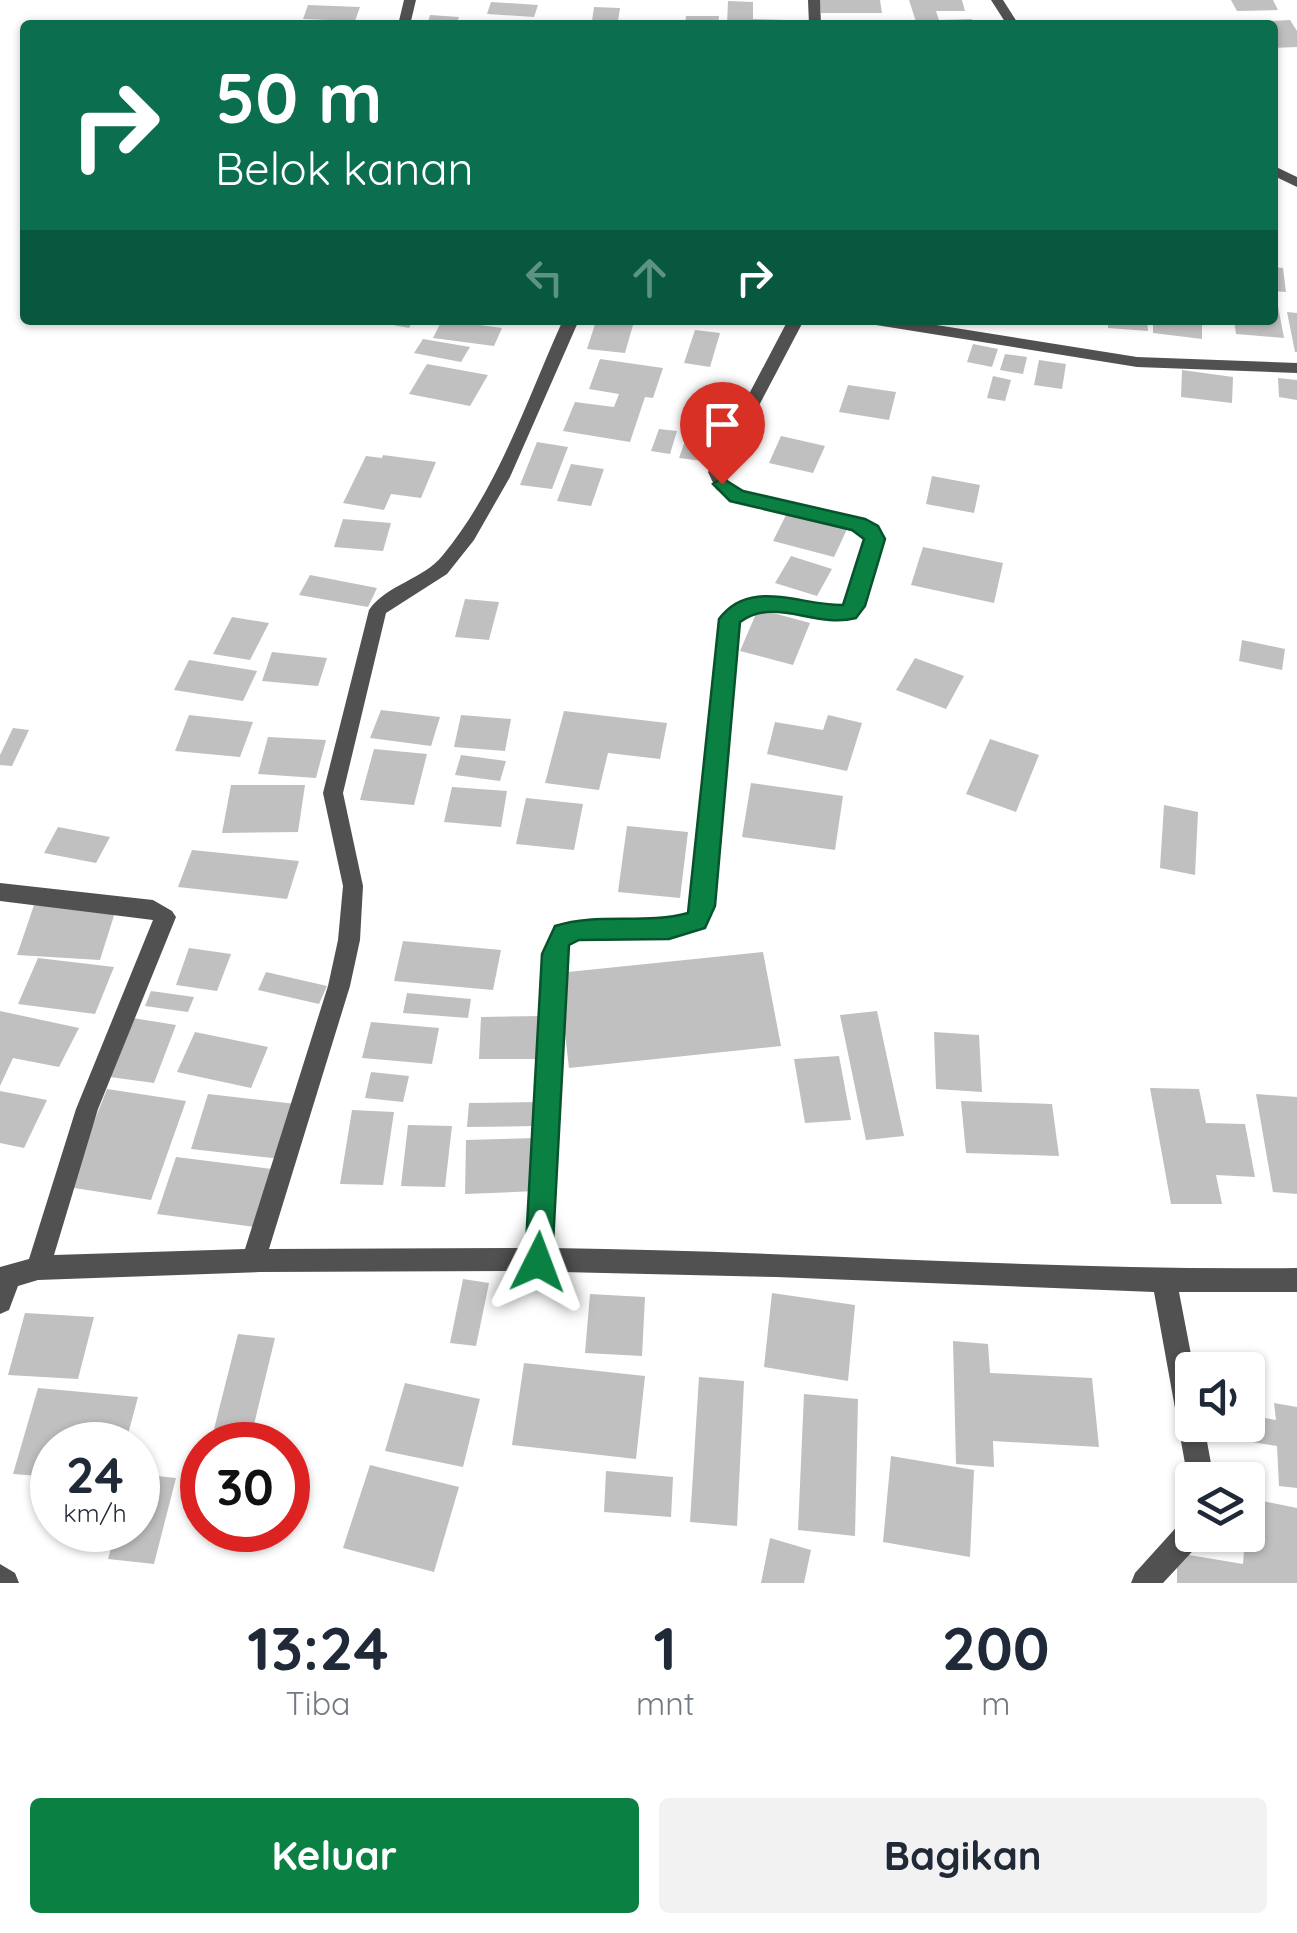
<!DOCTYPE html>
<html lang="id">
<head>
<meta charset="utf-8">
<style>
	body { margin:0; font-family:Quicksand,sans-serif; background:#f2f2f3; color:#1f2937; height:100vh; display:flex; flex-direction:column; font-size:38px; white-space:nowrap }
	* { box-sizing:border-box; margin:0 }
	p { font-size:32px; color:#747a83 }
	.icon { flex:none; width:55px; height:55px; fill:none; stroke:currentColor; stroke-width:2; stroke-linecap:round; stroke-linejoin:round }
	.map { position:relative; height:1583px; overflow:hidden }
	.details { display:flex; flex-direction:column; background:#fff; flex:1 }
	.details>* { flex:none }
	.hud { position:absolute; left:20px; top:20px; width:1258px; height:305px; border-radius:10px; box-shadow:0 2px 8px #0004; background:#0b6e4f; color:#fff; overflow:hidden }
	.controls { position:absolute; left:1175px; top:1352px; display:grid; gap:20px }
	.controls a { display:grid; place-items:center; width:90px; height:90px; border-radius:10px; background:#fff; box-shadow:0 2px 8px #0004; font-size:50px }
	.speed { position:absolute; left:30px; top:1422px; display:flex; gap:20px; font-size:50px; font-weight:700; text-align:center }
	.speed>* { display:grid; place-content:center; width:130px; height:130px; border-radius:50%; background:#fff; box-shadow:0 2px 8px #0004; line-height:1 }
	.speed small { font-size:25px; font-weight:400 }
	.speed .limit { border:15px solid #d22; background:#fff; color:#111 }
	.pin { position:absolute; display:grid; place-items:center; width:85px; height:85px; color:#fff; margin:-102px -42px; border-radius:50% 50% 50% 0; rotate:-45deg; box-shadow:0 0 10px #0007 }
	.pin .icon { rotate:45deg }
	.me { position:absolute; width:110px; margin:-55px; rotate:3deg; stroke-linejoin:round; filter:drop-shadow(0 0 8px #0008) }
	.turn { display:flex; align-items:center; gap:35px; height:210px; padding:0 30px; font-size:45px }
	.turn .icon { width:130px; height:130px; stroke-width:2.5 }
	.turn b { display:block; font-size:70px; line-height:85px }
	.lanes { display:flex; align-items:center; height:95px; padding:0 30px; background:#0003; justify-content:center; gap:50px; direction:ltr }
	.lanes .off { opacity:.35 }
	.eta { display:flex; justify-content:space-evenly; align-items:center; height:170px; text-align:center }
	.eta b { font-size:60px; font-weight:700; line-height:70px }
	.primary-button { display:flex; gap:20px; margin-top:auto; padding:20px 30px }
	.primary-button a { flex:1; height:115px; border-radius:10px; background:#0b8043; color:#fff; font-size:40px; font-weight:700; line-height:115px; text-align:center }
	.primary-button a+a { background:#f2f2f3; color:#1f2937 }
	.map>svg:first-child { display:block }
	.building { fill:#c0c0c0 }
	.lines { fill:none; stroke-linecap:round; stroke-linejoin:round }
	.street { fill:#515151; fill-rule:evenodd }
	.route { fill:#0b8043; stroke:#07532c; stroke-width:2.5 }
</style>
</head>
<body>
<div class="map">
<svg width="1297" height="1583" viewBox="0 0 1297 1583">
	<rect width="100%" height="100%" fill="#fff"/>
	<g class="building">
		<path d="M819,0h61l2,13h-61z"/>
		<path d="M909,0h53l3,11h-29l3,9 33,-1 2,6h-57z"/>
		<path d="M1231,0h42l5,10 -41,1z"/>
		<path d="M728,1l25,1v17l32,1v5h-58z"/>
		<path d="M491,2l47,3 -4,12 -47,-3z"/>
		<path d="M308,5l52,2 -5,14 -52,-2z"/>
		<path d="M594,7l26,1 -2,13h-26z"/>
		<path d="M430,15l29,2 -3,8h-29z"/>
		<path d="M686,16h33l-1,9h-33z"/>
		<path d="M1290,20l7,11v16l-25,1v-23h-22v-3z"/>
		<path d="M1272,267l11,1 3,24 -14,-1z"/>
		<path d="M1272,306h6l6,32 -48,-4 -2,-14h38z"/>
		<path d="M1287,312l10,1v39h-2z"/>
		<path d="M367,320h46l-4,8z"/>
		<path d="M442,320l60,8 -8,18 -61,-8z"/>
		<path d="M1108,320h39l1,11 -40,-3z"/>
		<path d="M1153,320h49v19l-49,-6z"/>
		<path d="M596,321l37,4 -8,28 -38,-4z"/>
		<path d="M695,330l25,3 -10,34 -26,-4z"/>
		<path d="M423,339l47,8 -9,15 -47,-9z"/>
		<path d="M973,344l25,5 -6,18 -25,-5z"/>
		<path d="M1005,354l22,3 -4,17 -23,-4z"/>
		<path d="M600,359l63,9 -10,30 -8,-1 -15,45 -67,-11 12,-29 39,5 5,-13 -30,-5z"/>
		<path d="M1039,360l27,4 -4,25 -28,-4z"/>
		<path d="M427,364l61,11 -18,31 -61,-12z"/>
		<path d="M1182,370l51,7 -1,26 -51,-6z"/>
		<path d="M993,376l18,4 -6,21 -18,-3z"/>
		<path d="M1278,378l19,2v20l-18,-3z"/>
		<path d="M848,385l48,7 -7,28 -50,-8z"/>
		<path d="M659,429l18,2 -7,23 -19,-3z"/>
		<path d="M687,435l23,3 -7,23 -24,-3z"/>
		<path d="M781,436l44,10 -12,27 -44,-10z"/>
		<path d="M537,442l31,5 -16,42 -32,-4z"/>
		<path d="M383,455l53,7 -15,36 -30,-4 -7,16 -41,-7 23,-47 16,2z"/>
		<path d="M571,464l33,5 -13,37 -34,-5z"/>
		<path d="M932,476l48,9 -6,28 -48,-9z"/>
		<path d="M788,511l60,16 -14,30 -61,-16z"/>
		<path d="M343,519l48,4 -8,28 -49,-4z"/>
		<path d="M923,547l80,16 -9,40 -83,-18z"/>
		<path d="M791,556l41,13 -15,27 -42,-13z"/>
		<path d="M310,575l67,13 -9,19 -69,-12z"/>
		<path d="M465,599l34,3 -10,38 -34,-3z"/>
		<path d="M758,609l52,14 -17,42 -53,-14z"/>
		<path d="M232,617l37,6 -19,37 -37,-6z"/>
		<path d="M1242,640l43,9 -3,21 -43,-9z"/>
		<path d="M272,652l55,6 -9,28 -56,-5z"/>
		<path d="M915,658l49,18 -18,33 -50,-19z"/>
		<path d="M189,660l68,11 -14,30 -69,-11z"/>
		<path d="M381,710l59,7 -9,29 -61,-8z"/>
		<path d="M564,711l103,12 -7,36 -52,-6 -9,37 -54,-7z"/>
		<path d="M189,715l64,7 -13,35 -65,-6z"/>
		<path d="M461,715l50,4 -6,32 -51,-4z"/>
		<path d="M828,715l34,8 -15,48 -80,-17 8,-32 48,8z"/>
		<path d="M13,728l16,2 -17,36 -12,-1v-10z"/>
		<path d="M268,737l58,3 -10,38 -58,-4z"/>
		<path d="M990,739l49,16 -23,57 -50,-18z"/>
		<path d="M374,749l53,5 -13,51 -54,-5z"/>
		<path d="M461,755l45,6 -6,20 -45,-6z"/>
		<path d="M751,783l92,13 -8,54 -93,-13z"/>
		<path d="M231,785h74l-7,47 -76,1z"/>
		<path d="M452,787l55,4 -6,36 -57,-5z"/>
		<path d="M526,798l57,6 -9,46 -58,-6z"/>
		<path d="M1164,805l34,7 -3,63 -35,-7z"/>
		<path d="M627,826l61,6 -8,66 -62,-6z"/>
		<path d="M58,827l52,10 -14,26 -52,-10z"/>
		<path d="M192,850l107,11 -12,38 -109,-12z"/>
		<path d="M34,905l82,4 -16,51 -83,-5z"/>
		<path d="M403,941l98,9 -8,40 -99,-9z"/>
		<path d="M189,948l42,6 -14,37 -41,-6z"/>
		<path d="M763,952l18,94 -212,22 -11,-95z"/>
		<path d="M38,958l76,9 -19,47 -77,-10z"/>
		<path d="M266,972l61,14 -8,18 -61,-14z"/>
		<path d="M151,991l43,6 -6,15 -43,-6z"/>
		<path d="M407,993l64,6 -3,19 -65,-5z"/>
		<path d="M0,1011l79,17 -20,39 -46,-9 -13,28z"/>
		<path d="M877,1011l27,125 -38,4 -26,-125z"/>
		<path d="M542,1016l-2,43h-61l2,-42z"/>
		<path d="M133,1018l43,7 -22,58 -44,-6z"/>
		<path d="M371,1022l68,6 -7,36 -70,-6z"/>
		<path d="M195,1032l73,15 -17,41 -74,-16z"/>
		<path d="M934,1032l45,3 3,57 -46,-3z"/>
		<path d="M839,1056l12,64 -46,3 -11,-64z"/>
		<path d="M371,1072l38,4 -6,26 -38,-4z"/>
		<path d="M1150,1088l49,1 7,34 39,1 10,53 -39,-2 6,29h-51z"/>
		<path d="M107,1089l79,12 -35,99 -83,-13z"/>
		<path d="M0,1091l47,9 -23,48 -24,-5z"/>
		<path d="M208,1094l88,10 -14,55 -91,-10z"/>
		<path d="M1256,1094l41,3v97l-24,-2z"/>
		<path d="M961,1101l91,3 7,52 -93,-3z"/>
		<path d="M539,1102l-1,24 -71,1 2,-24z"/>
		<path d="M352,1110l42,2 -11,73 -43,-1z"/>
		<path d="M408,1125l44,1 -7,61 -44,-1z"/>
		<path d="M537,1138v53l-72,3 1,-54z"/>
		<path d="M176,1157l96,12 -17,58 -98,-13z"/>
		<path d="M463,1279l26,4 -13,63 -26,-3z"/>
		<path d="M772,1293l83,12 -7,76 -84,-14z"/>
		<path d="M590,1294l55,3 -3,59 -57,-3z"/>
		<path d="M25,1313l69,4 -16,62 -70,-4z"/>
		<path d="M238,1334l37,4 -26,107h-39z"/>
		<path d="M953,1341l35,3 2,29 102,5 7,69 -106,-6 1,26 -38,-3z"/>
		<path d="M524,1363l121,13 -9,83 -124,-14z"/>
		<path d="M699,1377l45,4 -7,145 -47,-4z"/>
		<path d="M405,1383l75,16 -17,68 -78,-16z"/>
		<path d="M38,1388l100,9 -13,48h-73v32l-39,-3z"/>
		<path d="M804,1394l54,5 -3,137 -57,-6z"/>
		<path d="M1274,1403l23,4v81l-18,-2 -2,-40 -57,-9 -1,-12h29v-10l28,5z"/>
		<path d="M891,1456l83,14 -4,87 -87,-15z"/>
		<path d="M370,1465l89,22 -25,85 -91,-24z"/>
		<path d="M606,1471l67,6 -2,40 -67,-5z"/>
		<path d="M138,1474l38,4 -22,86 -46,-5 8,-29h22z"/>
		<path d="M1248,1498l49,10v75h-120v-30l66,11z"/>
		<path d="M770,1538l41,12 -7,33h-43z"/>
	</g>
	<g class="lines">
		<g class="street">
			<path d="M404,0h12l-6,25h-12z"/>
			<path d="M808,0h12l1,25h-12z"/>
			<path d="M991,0h12l16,25h-12z"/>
			<path d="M1272,165l25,12v10l-25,-12z"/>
			<path d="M563,320h16l-69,157 -36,63 -27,34 -61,39 -43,180 20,93 -3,54 -10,46 -81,263 259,-1 15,-294 13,-27 8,-3 85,-1 39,-8 4,-9 29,-287c37,-49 86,3 126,-15l18,-65 -2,-5 -133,-34 -14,-11 -8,-17 80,-152h16l-80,152 5,10 13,10 122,28 13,6c8,16 2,28 -3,44 -3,12 -5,28 -11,38 -18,35 -87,-17 -124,14l-25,284 -10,21 -38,12 -95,2 -6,13 -13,294c248,3 496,23 745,20v24h-118l15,78 -2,55h12l10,55h-22v10l-4,-10 -34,-188 -378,-15 -257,-6 -259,1 -222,8 -20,6 -9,24 -9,4v-47l29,-8 47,-150 77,-189 -153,-19v-18l153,17 19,11 4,6 -78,192 -44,146 191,-6 83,-263 10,-46 5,-54 -20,-93 46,-183c18,-26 54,-30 74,-55 56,-68 84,-156 120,-235z"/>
			<path d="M868,320h37l232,37 160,6v10l-160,-6 -261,-42z"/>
			<path d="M1192,1518v17h12l-2,6 -39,42h-32l4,-10 47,-52z"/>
			<path d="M0,1564l15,9 4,10h-19z"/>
		</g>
	</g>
	<path class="route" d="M722,478l21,13 122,28 13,7 7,13 -20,67 -9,12c-41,11 -80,-22 -116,4l-25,284 -10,22 -36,11 -90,1 -10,5 -17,317 -4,10 -10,3 -9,-3 -4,-10 17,-308 13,-28c43,-14 90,-1 133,-13l31,-294c31,-42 82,-13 124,-14l21,-66 -12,-9 -122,-29 -17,-17z"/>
</svg>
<div class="controls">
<a><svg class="icon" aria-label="sound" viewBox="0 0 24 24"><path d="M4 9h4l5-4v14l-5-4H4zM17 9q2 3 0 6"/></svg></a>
<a><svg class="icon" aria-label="layers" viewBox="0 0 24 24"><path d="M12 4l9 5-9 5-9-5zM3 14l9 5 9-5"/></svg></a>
</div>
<div class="speed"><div>24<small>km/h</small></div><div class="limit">30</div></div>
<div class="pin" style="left:722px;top:484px;background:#d93025"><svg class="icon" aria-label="arrive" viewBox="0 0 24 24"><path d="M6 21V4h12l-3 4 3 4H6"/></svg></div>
<svg class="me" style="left:538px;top:1262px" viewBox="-20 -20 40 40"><path d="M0-17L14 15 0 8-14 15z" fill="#0b8043" stroke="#fff" stroke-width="4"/></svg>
<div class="hud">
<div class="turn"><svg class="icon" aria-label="right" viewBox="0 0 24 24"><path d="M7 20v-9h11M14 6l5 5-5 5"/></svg><div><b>50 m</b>Belok kanan</div></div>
<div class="lanes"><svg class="icon off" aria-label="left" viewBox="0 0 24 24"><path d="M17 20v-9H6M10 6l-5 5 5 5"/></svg><svg class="icon off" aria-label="ahead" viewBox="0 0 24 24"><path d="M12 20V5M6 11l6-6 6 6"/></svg><svg class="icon" aria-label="right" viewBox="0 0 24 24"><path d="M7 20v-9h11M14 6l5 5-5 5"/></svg></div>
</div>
</div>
<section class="details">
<div class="eta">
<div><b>13:24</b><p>Tiba</p></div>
<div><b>1</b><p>mnt</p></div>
<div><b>200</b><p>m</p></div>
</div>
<div class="primary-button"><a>Keluar</a><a>Bagikan</a></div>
</section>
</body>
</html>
